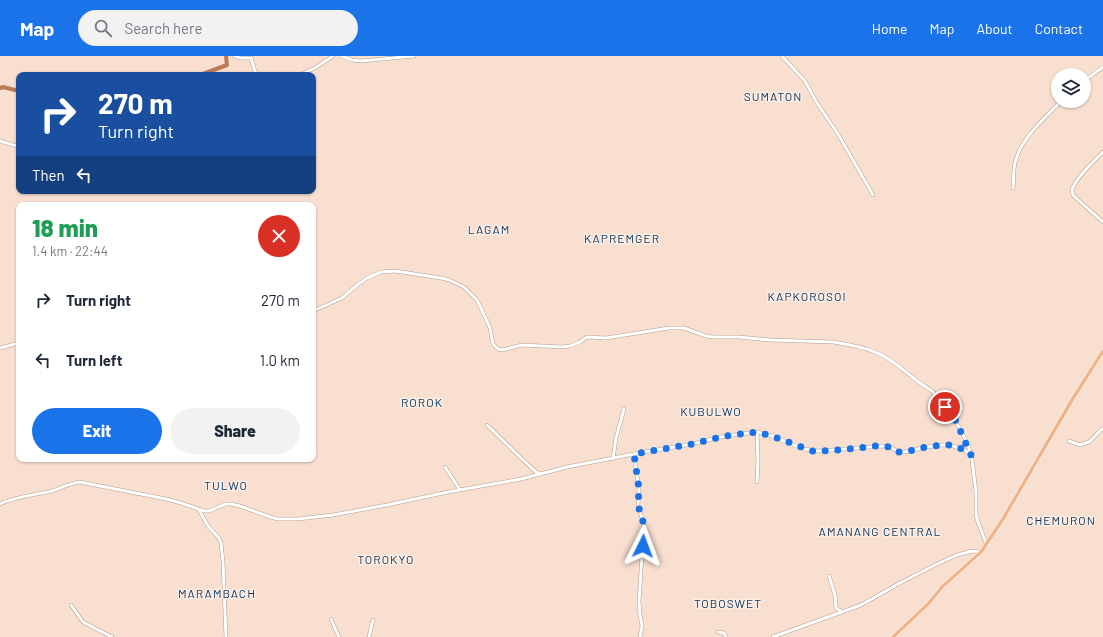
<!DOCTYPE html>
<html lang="en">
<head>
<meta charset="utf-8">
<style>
	body { margin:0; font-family:Barlow,sans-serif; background:#f2f2f3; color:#1f2937; height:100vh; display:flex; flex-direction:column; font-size:15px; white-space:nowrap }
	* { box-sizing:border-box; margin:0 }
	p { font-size:13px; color:#747a83 }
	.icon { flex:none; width:22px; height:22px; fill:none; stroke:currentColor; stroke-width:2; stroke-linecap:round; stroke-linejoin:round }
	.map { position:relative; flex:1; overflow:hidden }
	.details { position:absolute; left:16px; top:146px; width:300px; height:260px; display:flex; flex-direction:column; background:#fff; border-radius:8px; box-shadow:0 1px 3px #0004 }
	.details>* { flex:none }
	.top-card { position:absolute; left:16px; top:16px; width:300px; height:122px; border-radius:8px; box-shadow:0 1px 3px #0004; background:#1a4fa0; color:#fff; overflow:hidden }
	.controls { position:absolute; left:1051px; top:12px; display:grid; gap:8px }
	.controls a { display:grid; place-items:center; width:40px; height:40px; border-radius:50%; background:#fff; box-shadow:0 1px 3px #0004; font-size:20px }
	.pin { position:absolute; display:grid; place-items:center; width:34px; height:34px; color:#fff; margin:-17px; border:2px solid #fff; border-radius:50%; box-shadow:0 1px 4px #0007 }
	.me { position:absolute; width:44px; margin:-22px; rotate:3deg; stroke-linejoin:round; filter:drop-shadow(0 0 3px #0008) }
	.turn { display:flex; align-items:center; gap:14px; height:84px; padding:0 16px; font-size:18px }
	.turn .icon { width:52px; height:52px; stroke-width:2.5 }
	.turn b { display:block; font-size:28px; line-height:34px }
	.then { display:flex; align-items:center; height:38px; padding:0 16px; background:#0003; gap:8px; font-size:15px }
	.round { display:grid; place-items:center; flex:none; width:42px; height:42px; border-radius:21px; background:#f2f2f3 }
	.summary { display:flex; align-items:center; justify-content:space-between; height:68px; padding:0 16px }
	h1 { font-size:24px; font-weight:800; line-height:30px; color:#1e9e55 }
	.primary-button { display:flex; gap:8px; margin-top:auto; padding:8px 16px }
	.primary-button a { flex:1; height:46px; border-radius:24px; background:#1a73e8; color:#fff; font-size:16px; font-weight:800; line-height:46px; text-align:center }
	.primary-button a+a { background:#f2f2f3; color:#1f2937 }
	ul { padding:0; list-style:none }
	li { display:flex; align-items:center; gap:12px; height:60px; padding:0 16px }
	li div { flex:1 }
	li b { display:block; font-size:15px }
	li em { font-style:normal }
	header { display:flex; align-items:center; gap:24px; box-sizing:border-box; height:56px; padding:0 20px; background:#1a73e8; color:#fff }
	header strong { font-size:19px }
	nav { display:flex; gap:22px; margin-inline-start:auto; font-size:14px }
	.search { width:280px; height:36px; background:#f2f2f3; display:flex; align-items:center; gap:10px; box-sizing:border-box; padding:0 14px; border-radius:22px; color:#747a83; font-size:15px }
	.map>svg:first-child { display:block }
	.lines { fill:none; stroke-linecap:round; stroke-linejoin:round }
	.river { stroke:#bb7b55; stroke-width:4 }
	.minor-casing { stroke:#b49c8e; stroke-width:4 }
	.major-casing { stroke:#fff; stroke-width:4.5 }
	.minor { stroke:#fff; stroke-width:3 }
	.major { stroke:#f3b389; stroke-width:3.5 }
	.route { stroke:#1a73e8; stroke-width:7; stroke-dasharray:0 12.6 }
	.labels { text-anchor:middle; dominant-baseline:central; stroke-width:3; stroke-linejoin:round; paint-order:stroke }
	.quarter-label { font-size:12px; letter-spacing:1px; fill:#0c365b; stroke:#feeee5 }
</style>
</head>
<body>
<header>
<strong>Map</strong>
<div class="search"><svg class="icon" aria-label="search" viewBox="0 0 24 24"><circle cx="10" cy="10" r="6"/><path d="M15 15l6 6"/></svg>Search here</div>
<nav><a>Home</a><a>Map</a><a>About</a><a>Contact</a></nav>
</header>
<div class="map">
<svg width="1103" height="581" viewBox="0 0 1103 581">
	<rect width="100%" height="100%" fill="#f8dfd0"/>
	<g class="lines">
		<g class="river">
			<path d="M200,19l27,-10 -1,-9"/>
			<path d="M0,32l3,-1 16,4"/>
		</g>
		<g class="minor-casing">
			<g id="minor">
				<path d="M234,0l7,2h10l4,13 3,4"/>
				<path d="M342,0l10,4 9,1 53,-5"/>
				<path d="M782,0l23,25 12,22 21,31 35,61"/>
				<path d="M299,19l16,-7 18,-12"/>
				<path d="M1084,25l19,-14"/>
				<path d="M0,85l13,4 6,1"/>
				<path d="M1103,96c-9,9 -27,25 -31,38l1,5 4,4 26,23"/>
				<path d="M1013,132c1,-8 0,-17 2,-25 5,-24 30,-45 46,-62"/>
				<path d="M313,255l29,-13 14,-12 11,-8 14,-6 14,-1 46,7 8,2 15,7 13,13 10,21 3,7 3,16 5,5 4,1 20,-5 40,2 8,-1 10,-4 7,-5 19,1 63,-10h15l22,8 7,1h26l31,3 63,2c13,2 32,5 44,11 13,5 24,15 35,24 6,5 13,9 20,14 15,14 34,44 39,64"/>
				<path d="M0,292l4,-1 15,-4"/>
				<path d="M487,369l35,34 14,13 4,2"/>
				<path d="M757,376l1,29 -1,21"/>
				<path d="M1069,385l11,4 9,-3 14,-14"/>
				<path d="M634,398l5,35 -1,16 6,20 -5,76 1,14 2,11 -2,11"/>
				<path d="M613,403l3,-21 8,-29"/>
				<path d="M445,411l15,23"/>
				<path d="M0,448c17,-8 35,-9 52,-13 10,-3 18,-8 28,-9l86,17 15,4 23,8h5l17,-7h5l9,2 30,11 8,2h20l35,-4 54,-10 61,-13 73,-13 46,-12 77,-15 48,-8 33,-8 32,-4 15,4 32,13 15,2 64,-5 7,1 9,5h6l21,-5 17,-2h7l15,5 6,5 1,5 4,32v23l2,7 8,21"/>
				<path d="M199,454l9,16 11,12 2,5 2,19 3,75"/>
				<path d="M829,520l6,19 1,13 6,4"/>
				<path d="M71,549l12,17 29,15"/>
				<path d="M331,563l8,18"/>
				<path d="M718,576l6,1 2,4"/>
				<path d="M369,581l4,-17"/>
				<path d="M773,581l88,-32 39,-22 37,-19 20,-9 15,-4 9,1"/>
			</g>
		</g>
		<g class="major-casing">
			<path id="major" d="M893,581l36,-34 13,-16 39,-35 22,-33 69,-119 31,-49"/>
		</g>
		<use href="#minor" class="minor"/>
		<use href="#major" class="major"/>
	</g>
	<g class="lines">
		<path class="route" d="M643,490l1,-21 -6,-20 1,-16 -5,-35 58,-10 33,-8 32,-4 15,4 40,15h7l21,-1 36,-4 14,1 8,5h7l21,-5 17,-2h7l15,5 6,5 -15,-34 -11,-14"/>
	</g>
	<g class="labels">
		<g class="quarter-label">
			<text x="773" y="40">SUMATON</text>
			<text x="489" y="173">LAGAM</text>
			<text x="622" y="182">KAPREMGER</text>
			<text x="807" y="240">KAPKOROSOI</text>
			<text x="422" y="346">ROROK</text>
			<text x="711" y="355">KUBULWO</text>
			<text x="226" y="429">TULWO</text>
			<text x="1061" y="464">CHEMURON</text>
			<text x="880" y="475">AMANANG CENTRAL</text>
			<text x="386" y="503">TOROKYO</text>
			<text x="217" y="537">MARAMBACH</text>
			<text x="728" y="547">TOBOSWET</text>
		</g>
	</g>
</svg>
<div class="controls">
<a><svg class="icon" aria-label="layers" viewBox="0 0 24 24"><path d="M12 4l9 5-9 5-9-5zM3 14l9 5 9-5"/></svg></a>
</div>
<div class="pin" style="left:945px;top:351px;background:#d93025"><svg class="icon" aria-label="arrive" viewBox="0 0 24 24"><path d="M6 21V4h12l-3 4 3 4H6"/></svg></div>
<svg class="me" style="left:643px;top:490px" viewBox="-20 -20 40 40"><path d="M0-17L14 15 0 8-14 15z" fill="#1a73e8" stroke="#fff" stroke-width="4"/></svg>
<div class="top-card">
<div class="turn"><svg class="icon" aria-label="right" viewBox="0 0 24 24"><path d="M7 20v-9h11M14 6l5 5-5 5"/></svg><div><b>270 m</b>Turn right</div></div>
<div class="then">Then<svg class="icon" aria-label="left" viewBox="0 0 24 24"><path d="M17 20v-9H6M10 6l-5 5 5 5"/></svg></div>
</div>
<section class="details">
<div class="summary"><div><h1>18 min</h1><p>1.4 km · 22:44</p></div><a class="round" style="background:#d93025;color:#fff"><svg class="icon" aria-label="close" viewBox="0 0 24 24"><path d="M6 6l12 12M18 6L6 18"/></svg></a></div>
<ul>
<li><svg class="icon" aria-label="right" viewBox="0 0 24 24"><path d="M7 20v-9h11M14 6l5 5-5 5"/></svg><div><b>Turn right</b></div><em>270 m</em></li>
<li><svg class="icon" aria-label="left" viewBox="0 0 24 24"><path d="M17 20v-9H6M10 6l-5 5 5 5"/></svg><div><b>Turn left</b></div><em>1.0 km</em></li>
</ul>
<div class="primary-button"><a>Exit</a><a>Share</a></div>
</section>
</div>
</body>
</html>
